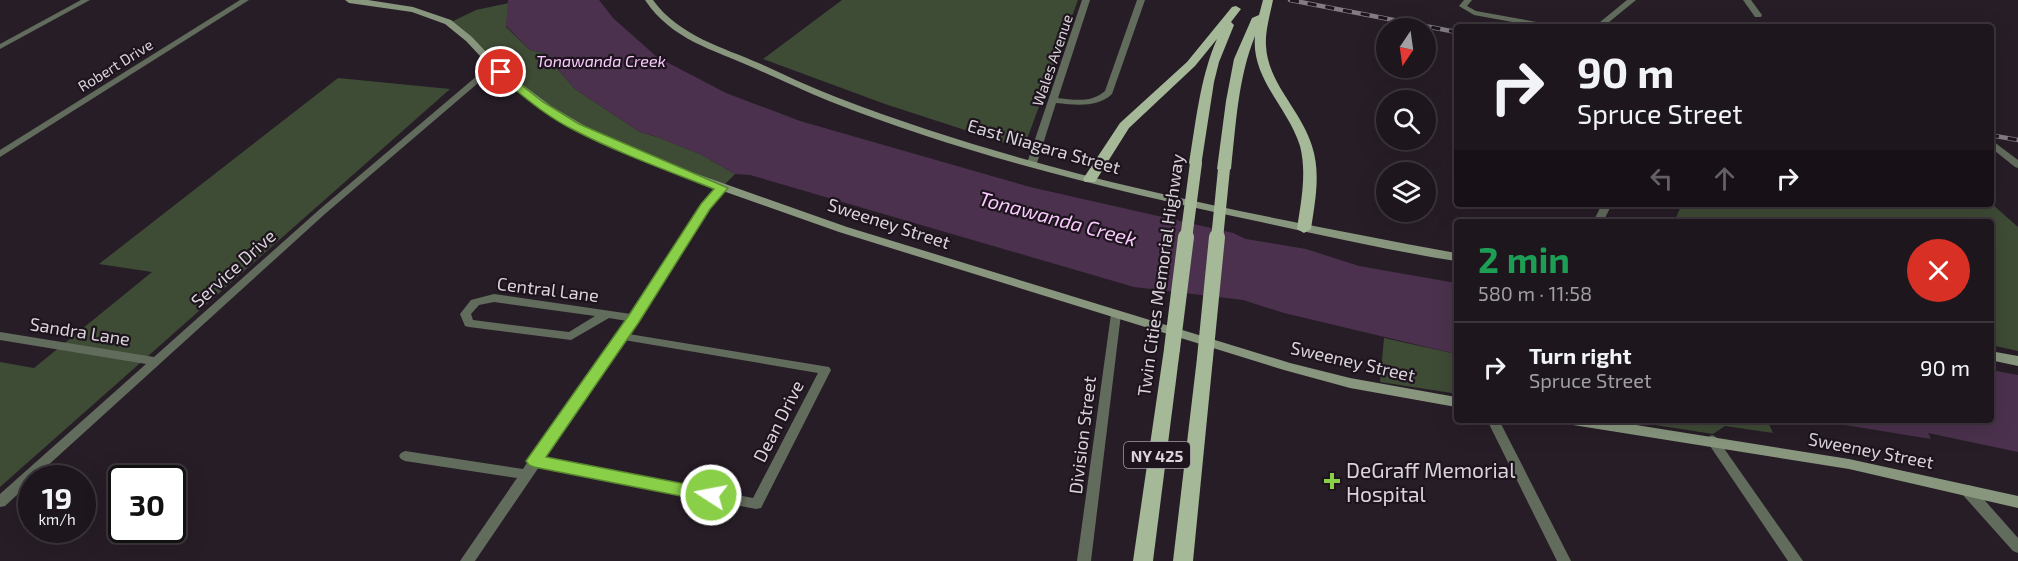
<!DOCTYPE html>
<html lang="en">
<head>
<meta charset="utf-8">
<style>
	body { margin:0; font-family:"Exo 2",sans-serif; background:#2a232a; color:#f1f3f6; height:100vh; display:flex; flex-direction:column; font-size:22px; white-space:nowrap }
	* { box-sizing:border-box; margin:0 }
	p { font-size:20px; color:#a09fa4 }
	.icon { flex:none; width:33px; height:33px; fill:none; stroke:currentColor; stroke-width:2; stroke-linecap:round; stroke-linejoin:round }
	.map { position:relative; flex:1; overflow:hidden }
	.side { position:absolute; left:1454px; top:219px; width:540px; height:204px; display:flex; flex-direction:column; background:#1d161d; border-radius:6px; box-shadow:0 6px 24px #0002,0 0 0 2px #3b353b }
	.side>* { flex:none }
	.hud { position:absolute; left:1454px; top:24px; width:540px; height:183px; border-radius:6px; box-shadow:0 6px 24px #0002,0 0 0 2px #3b353b; background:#1d161d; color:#f1f3f6; overflow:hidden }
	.needle { width:39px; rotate:193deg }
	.buttons { position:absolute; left:1376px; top:18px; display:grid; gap:12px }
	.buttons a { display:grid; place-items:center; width:60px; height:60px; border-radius:50%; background:#1d161d; box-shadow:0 6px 24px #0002,0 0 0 2px #3b353b; font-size:30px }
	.speed { position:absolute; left:18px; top:465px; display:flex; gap:12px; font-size:30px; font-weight:700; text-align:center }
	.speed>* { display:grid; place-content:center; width:78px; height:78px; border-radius:50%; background:#1d161d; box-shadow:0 6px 24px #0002,0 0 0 2px #3b353b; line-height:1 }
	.speed small { font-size:15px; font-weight:400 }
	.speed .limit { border:3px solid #111; border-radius:9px; background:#fff; color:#111 }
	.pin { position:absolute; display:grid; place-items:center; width:51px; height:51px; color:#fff; margin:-26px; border:3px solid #fff; border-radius:50%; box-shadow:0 2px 6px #0007 }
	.me { position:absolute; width:66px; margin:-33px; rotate:281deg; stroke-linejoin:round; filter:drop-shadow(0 0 4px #0008) }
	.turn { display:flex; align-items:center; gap:21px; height:126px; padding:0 24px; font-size:27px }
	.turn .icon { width:78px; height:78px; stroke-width:2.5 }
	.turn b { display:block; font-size:42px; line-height:51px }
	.lanes { display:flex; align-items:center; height:57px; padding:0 24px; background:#0003; justify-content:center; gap:30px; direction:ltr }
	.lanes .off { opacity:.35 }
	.round { display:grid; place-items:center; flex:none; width:63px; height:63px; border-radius:32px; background:#2a232a }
	.overview { display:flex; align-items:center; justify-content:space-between; height:102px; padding:0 24px }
	h1 { font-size:36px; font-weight:700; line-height:45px; color:#1e9e55 }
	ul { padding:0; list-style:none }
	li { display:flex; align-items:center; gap:18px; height:90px; padding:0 24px; border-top:2px solid #3b353b }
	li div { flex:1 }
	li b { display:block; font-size:22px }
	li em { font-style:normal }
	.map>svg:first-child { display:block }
	.green { fill:#3e4b35 }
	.water { fill:#4b314d }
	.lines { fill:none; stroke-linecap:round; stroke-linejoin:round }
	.street { fill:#626c5c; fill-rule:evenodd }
	.secondary { fill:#88967e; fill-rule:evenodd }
	.primary { fill:#a5b898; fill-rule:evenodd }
	.rail-casing { stroke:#847c84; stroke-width:4.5 }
	.rail { stroke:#1d141e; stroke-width:3; stroke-dasharray:9; stroke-linecap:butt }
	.primary-bridge-far1 { stroke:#a5b898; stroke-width:12 }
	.primary-bridge { stroke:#a5b898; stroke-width:16 }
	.route { fill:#89cf48; stroke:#59872f; stroke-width:1.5 }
	.poi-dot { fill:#89cf48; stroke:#1d141e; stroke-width:2 }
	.labels { text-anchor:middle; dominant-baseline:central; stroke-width:4.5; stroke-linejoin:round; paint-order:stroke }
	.far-street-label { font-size:15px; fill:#dad4da; stroke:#1d141e }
	.far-water-label { font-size:16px; font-style:italic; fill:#fbcafe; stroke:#1d141e }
	.shield { fill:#1d141e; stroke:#a19aa2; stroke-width:1.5 }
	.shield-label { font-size:16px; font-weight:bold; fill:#dad4da }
	.street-label { font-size:18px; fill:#dad4da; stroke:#1d141e }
	.water-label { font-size:20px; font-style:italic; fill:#fbcafe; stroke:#1d141e }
	.near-poi-label { font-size:21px; fill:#dad4da; stroke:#1d141e; text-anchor:start }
</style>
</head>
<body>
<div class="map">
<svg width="2018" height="561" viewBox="0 0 2018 561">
	<rect width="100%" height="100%" fill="#271d27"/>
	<g class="green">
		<path d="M842,0h236l-52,142 -12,4 -129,-42 -122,-45z"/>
		<path d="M509,3l-3,24 24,23 14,3 31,36 65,43 20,6 42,17 33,19 -14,14 -146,-62 -74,-54 -52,-49 27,-13z"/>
		<path d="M338,78l112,11 -450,398v-125l34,6 118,-96 -53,-8z"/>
		<path d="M1991,203l27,24v124l-27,-6 -1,-123h-316l8,-18z"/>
		<path d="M1384,338l72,16v34l-4,5 -72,-11z"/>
		<path d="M1623,420h144l6,13 -48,-7 -12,8z"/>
	</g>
	<g class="water">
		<path d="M508,0h91l14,18 44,39 69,36 74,28 230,66 203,46 13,6 60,10 53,17 97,17v71l-172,-41 -41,-13 -109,-13 -384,-112 -15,-1 -33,-19 -42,-17 -20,-6 -65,-43 -31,-36 -14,-3 -24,-24z"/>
		<path d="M1991,370l27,5v77l-90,-19 3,6 -117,-19h176z"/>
	</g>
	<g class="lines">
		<g class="street">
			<path d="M81,0h9l-90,49v-5z"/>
			<path d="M240,0h9l-249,157v-7z"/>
			<path d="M1082,0h8l-32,98c16,2 34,5 47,-7l32,-91h8l-33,94c-15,14 -36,11 -56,9l-19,60 -2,2h-6l-2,-2z"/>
			<path d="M1464,0h8l-5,6 9,5 77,14 4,2h-17l-66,-12 -15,-9z"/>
			<path d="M1627,0h9l-33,27h-9z"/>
			<path d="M1743,0h8l11,15 -1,2h-6z"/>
			<path d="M491,64h3l4,2 -172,147 -292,265h-2v3l-27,25 -5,1v-13l146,-130 -146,-24v-8l154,25 166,-148z"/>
			<path d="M1990,139l28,21v8l-3,-1 -25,-20z"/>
			<path d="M721,185l5,3 -17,20 -80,126 200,33 2,3 -70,138 -5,1 -217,-42 -64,94h-15l57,-83 -112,-17 -4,-2 -2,-3 2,-3 4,-2 118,18 7,-11 2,-1 95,-136 -18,-3 -38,22 -102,-13 -4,-1 -5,-12 11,-14 23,-6 137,20 69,-107 18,-21zM494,302l101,14 -26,16 -96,-12 -2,-6 8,-9zM624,340l194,33 -65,125 -209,-40z"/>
			<path d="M1602,204h10l-9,18h-10z"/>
			<path d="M1116,310l5,4 -30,247h-14l34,-247z"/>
			<path d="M1487,420h12l72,141h-14z"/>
			<path d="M1712,435l4,2 87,124h-15l-80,-118 -2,-3 2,-3z"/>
			<path d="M1967,485l5,1 46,52v15l-5,-2 -51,-57 -1,-4 1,-4z"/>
		</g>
		<g class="secondary">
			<path d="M345,0h23l45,7 38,13 21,17 31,33 48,36 51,30 78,32 167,59 443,136 60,15 106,19v10l-106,-19 -66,-18 -445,-138 -167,-59 -77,-33 -51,-29 -47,-37 -31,-33 -21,-17 -33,-12 -63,-9z"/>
			<path d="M645,0h8c26,36 69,47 108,64 24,11 49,23 75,33 199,77 411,117 620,156v8c-65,-10 -130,-25 -195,-39 -146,-31 -293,-66 -432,-121 -25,-10 -50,-22 -75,-33 -42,-19 -82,-28 -109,-68z"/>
			<path d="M1990,351l28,5v10l-28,-6z"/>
			<path d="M1566,420h39l244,39 169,37v12l-169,-39 -276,-44 -5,-1z"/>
		</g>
		<g class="primary">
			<path d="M1263,0h10c-3,15 -8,31 -7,46 2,38 35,64 46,100 9,27 3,56 -1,83l-7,4 -7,-4c4,-27 10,-56 3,-83 -12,-39 -49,-67 -45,-110 -17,42 -19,88 -24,133l-7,4 -7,-4 9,-68 8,-42 18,-41 7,-3z"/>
			<path d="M1236,6l5,3 -10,13 3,3 -15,37 -5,20 -13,84h-10l-2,-3c7,-42 11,-85 28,-124l-22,27 -66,62 -34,54h-10l-2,-3 37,-56 67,-61 45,-55z"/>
			<path d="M1172,343l6,2 2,4 -27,212h-20l31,-212 2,-4z"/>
			<path d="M1205,352l6,2 2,4 -20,203h-20l24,-203 2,-4z"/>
		</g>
		<g class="rail-casing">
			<g id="rail">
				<path d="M1290,0l166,32"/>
				<path d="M1990,135l28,5"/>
			</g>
		</g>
		<use href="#rail" class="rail"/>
		<g class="primary-bridge-far1">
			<path d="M1186,239l10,-76"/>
			<path d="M1217,239l7,-70"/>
		</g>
		<g class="primary-bridge">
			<path d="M1172,349l14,-112"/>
			<path d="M1205,358l12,-121"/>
		</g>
	</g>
	<path class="route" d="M501,69l42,33 36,22 149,64 -18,21 -71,113 -93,135 165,32 6,2 3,4 -3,5 -6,2 -177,-35 -5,-2 -3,-4 103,-146 72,-111 13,-15c-48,-19 -96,-36 -142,-60 -28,-14 -51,-35 -75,-54v-5z"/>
	<path class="poi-dot" d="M1329 472h6v6h6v6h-6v6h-6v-6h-6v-6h6z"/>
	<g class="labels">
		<g class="far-street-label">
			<text transform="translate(1052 60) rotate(-71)">Wales Avenue</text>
			<text transform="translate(115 65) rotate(-32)">Robert Drive</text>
		</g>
		<g class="far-water-label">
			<text x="601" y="60">Tonawanda Creek</text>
		</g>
		<rect class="shield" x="1124" y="442" width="66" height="26" rx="4.5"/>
		<g class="shield-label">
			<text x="1157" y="455">NY 425</text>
		</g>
		<g class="street-label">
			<text transform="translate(1044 146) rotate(16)">East Niagara Street</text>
			<text transform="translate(889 223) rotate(18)">Sweeney Street</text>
			<text transform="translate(233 268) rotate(-42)">Service Drive</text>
			<text transform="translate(1160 275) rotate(-82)">Twin Cities Memorial Highway</text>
			<text transform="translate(548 289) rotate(7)">Central Lane</text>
			<text transform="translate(80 331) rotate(9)">Sandra Lane</text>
			<text transform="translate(1353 361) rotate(13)">Sweeney Street</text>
			<text transform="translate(778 421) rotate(-63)">Dean Drive</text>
			<text transform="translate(1082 435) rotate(-83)">Division Street</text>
			<text transform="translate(1871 450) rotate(11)">Sweeney Street</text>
		</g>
		<g class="water-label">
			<text transform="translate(1058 218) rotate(15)">Tonawanda Creek</text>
		</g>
		<g class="near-poi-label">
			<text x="1346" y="469">DeGraff Memorial<tspan x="1346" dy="24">Hospital</tspan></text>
		</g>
	</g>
</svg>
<div class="buttons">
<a><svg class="needle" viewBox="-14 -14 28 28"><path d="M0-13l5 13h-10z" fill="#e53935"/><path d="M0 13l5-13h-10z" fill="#a09fa4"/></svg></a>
<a><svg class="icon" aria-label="search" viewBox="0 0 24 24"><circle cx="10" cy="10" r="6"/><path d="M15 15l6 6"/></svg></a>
<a><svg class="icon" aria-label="layers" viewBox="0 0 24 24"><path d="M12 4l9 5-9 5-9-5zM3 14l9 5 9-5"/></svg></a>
</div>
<div class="speed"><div>19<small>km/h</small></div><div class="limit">30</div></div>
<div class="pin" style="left:501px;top:72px;background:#d93025"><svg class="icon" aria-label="arrive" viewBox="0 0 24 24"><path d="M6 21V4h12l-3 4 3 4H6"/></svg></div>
<svg class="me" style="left:711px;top:495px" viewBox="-20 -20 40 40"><circle r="17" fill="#89cf48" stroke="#fff" stroke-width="3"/><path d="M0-11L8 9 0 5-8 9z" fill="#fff"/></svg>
<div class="hud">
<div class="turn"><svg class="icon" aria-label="right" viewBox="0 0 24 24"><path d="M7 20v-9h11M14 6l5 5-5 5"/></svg><div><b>90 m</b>Spruce Street</div></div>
<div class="lanes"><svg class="icon off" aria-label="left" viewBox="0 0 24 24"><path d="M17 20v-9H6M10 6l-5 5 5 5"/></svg><svg class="icon off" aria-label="ahead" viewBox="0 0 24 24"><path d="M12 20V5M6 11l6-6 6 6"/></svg><svg class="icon" aria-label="right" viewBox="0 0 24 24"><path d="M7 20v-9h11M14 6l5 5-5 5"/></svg></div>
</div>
<section class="side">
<div class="overview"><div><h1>2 min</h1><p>580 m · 11:58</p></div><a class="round" style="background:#d93025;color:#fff"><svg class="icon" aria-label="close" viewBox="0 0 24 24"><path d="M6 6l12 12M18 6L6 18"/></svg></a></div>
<ul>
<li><svg class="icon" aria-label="right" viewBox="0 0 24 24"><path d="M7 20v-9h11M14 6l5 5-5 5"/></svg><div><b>Turn right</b><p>Spruce Street</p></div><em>90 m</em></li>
</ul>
</section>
</div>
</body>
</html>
